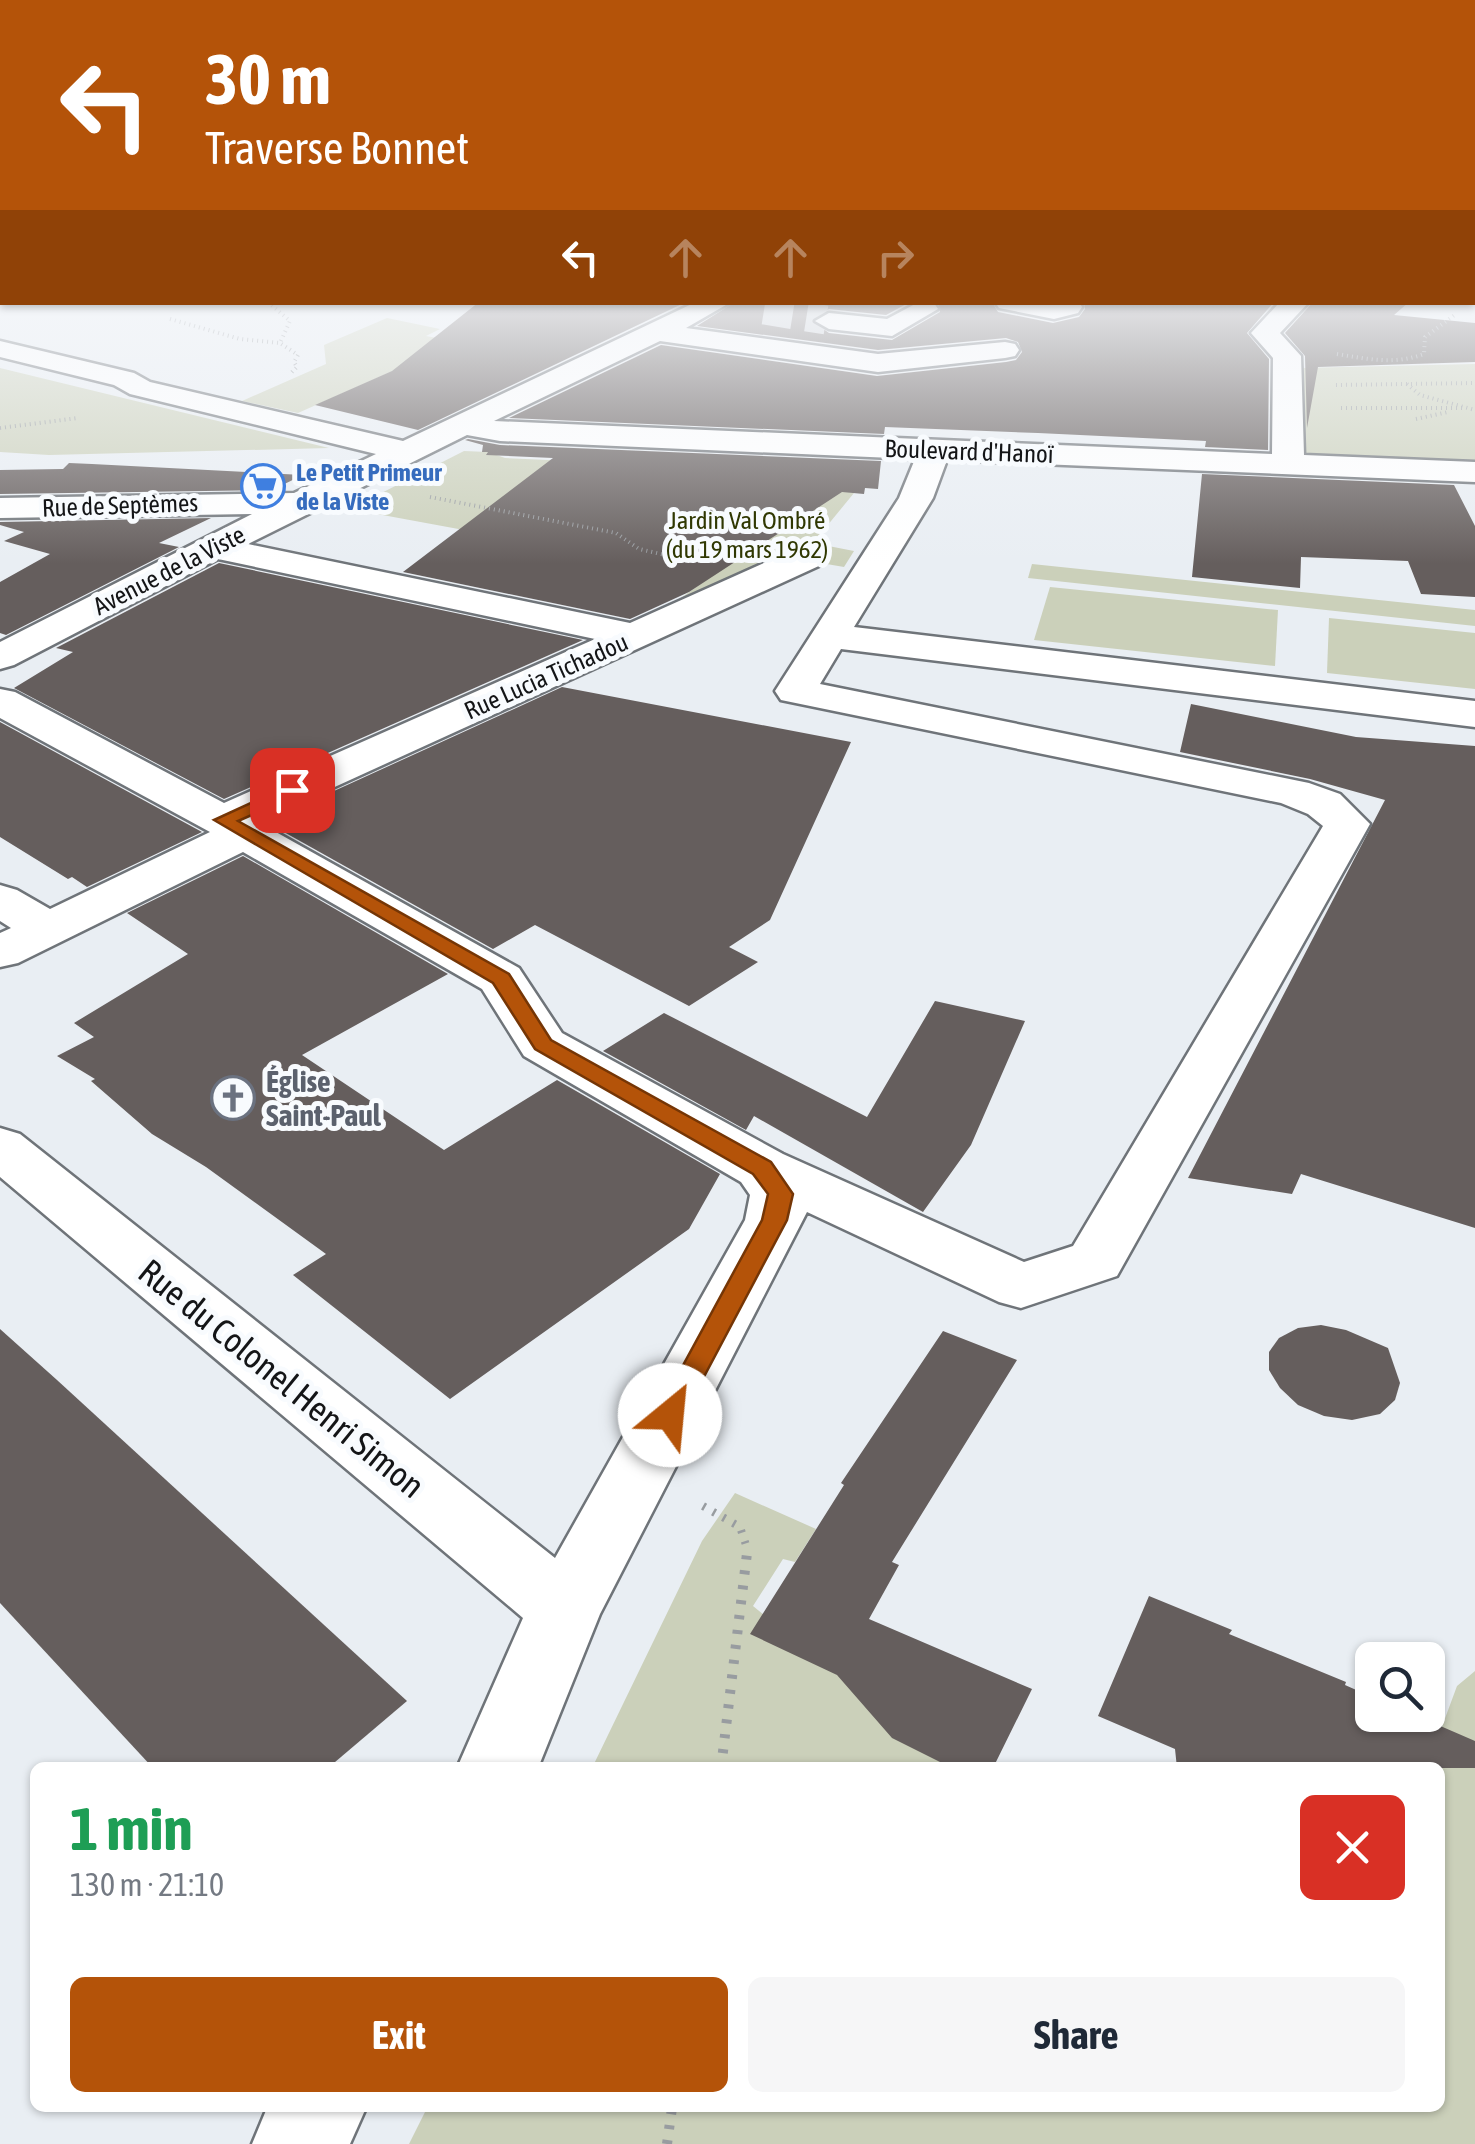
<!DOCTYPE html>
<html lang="en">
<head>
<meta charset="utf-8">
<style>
	body { margin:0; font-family:"Asap Condensed",sans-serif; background:#f6f6f7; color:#1f2937; height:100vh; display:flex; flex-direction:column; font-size:38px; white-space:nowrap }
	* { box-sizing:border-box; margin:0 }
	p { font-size:32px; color:#747a83 }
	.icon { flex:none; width:55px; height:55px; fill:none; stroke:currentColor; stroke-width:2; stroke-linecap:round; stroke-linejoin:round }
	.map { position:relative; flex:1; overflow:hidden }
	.side { position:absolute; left:30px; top:1762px; width:1415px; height:350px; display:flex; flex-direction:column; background:#fff; border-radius:15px; box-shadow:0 2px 8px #0004 }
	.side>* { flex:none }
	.hud { position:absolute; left:0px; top:0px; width:1475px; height:305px; box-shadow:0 2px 8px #0004; background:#b45309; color:#fff; overflow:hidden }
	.controls { position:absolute; left:1355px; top:1642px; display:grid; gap:20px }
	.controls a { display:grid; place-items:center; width:90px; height:90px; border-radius:15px; background:#fff; box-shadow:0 2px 8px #0004; font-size:50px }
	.pin { position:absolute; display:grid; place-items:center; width:85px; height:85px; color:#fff; margin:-42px; border-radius:20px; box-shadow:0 5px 15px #0006 }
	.me { position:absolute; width:110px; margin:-55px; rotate:28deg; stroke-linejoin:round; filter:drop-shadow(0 0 8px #0008) }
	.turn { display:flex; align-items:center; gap:35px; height:210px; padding:0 40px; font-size:45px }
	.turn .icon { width:130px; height:130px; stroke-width:2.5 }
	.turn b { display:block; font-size:70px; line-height:85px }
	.lanes { display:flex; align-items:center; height:95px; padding:0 40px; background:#0003; justify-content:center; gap:50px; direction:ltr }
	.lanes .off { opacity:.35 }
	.round { display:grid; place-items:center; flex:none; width:105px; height:105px; border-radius:15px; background:#f6f6f7 }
	.head { display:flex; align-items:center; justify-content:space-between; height:170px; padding:0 40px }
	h1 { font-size:60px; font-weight:700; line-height:75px; color:#1e9e55 }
	.action { display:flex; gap:20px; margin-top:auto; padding:20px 40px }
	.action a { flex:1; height:115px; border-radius:15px; background:#b45309; color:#fff; font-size:40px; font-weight:700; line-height:115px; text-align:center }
	.action a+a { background:#f6f6f7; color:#1f2937 }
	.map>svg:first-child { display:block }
	.green { fill:#cbd0ba }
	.building { fill:#655e5d }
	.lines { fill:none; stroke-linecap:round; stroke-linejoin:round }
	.minor-tunnel { stroke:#c9cdd2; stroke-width:29; stroke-dasharray:29 14; stroke-linecap:butt }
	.minor-casing { stroke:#6f7479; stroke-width:5 }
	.path-far2 { stroke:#989ca0; stroke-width:4; stroke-dasharray:1 4; stroke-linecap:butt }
	.path-far1 { stroke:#989ca0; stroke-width:8; stroke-dasharray:2.5 9; stroke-linecap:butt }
	.path { stroke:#989ca0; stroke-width:10; stroke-dasharray:4 11; stroke-linecap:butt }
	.minor { fill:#fff; fill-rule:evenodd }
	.route { fill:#b45309; stroke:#753606; stroke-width:2.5 }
	.labels { text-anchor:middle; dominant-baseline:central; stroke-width:10; stroke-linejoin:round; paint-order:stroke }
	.far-street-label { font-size:25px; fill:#141517; stroke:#f8fbfe }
	.far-shop-label { font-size:25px; font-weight:bold; fill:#366cbe; stroke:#f8fbfe; text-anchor:start }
	.far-park-label { font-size:25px; fill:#303802; stroke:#f8fbfe }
	.worship-label { font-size:30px; font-weight:bold; fill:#5b616d; stroke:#f8fbfe; text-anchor:start }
	.near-street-label { font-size:35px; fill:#141517; stroke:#f8fbfe }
</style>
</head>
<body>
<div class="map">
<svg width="1475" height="2144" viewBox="0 0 1475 2144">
	<rect width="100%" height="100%" fill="#e9eef3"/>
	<g class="green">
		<path d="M387,318l53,11 -14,7 32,6 -160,71 -56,-12 84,-37 -2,-19z"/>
		<path d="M1475,364v98l-173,-7 -2,-87z"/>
		<path d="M0,368l329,80 -280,7 -49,-3z"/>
		<path d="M464,451l24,1 17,6 227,10 122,25 -41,50 41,8 -10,16 -29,-5 -161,55 58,-41 -362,-67z"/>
		<path d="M1032,564l443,46v16l-447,-48z"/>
		<path d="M1050,587l228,23 -3,56 -241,-26z"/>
		<path d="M1329,618l146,15v56l-148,-16z"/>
		<path d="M735,1493l81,36 -21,33 -12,-3 -30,47 199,162h-360l110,-227z"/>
		<path d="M1475,1671v473h-1066l18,-36h1013v-340l-13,-1 30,-81z"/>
	</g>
	<g class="building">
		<path d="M479,302h207l-268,128 -103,-25 77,-34z"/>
		<path d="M735,302h175l-24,13 -57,-6 -18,11 18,13 63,7 48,-28 -2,-10h54l6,10 55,11 26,-6 6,-8 -1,-7h190l-27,31 22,26 -1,91 -63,-3 1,-6 -168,-8 -153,-6 -1,7 -375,-16 152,-73 216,31 129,-14 10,-2 6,-8 -4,-10 -12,-4 -128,12 -181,-24z"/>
		<path d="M1313,302h96l-15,13 81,8v39l-157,5 -11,61 -2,-72 -20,-23z"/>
		<path d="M468,439l32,6 381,16 -3,28 -13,-1 -1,6 -22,-2 -153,100 -59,27 -227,-47 150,-114 -67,-3 2,-3h-6l1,-7 -18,-5z"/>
		<path d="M69,463l23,1 211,11 -31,15 -272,4v-24l63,-1z"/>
		<path d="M1202,474l252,11 21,41v71l-54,-3 -13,-33 -107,-4 -1,31 -108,-11z"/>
		<path d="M211,518l-52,25 20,4 -173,88 -6,-2v-51l50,-28 -46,-13 20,-9 -24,-7v-3z"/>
		<path d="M219,563l364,77 -359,159 -210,-111 59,-36 -17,-4z"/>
		<path d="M562,687l289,55 -81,178 -41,27 29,15 -69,44 -154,-81 -42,24 -227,-127z"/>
		<path d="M1191,704l165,33 119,9v482l-174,-54 -9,20 -104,-16 197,-378 -75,-21 -130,-27z"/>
		<path d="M0,722l202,110 -115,55 -15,-10 -4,2 -68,-42z"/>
		<path d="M243,856l205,118 -146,81 142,95 113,-70 163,94 -31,55 -239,170 -157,-124 33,-21 -120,-87 -54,-33 -61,-53 4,-2 -38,-23 37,-19 -20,-14 114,-69 -61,-41z"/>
		<path d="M935,1001l90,20 -54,124 -48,67 -169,-96 -8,14 -143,-79 61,-38 203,104z"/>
		<path d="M1321,1325l25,5 42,18 12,35 -5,17 -15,14 -28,6 -28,-4 -26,-11 -18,-17 -11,-18v-18l10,-14 19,-10z"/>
		<path d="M0,1329l57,51 350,321 -79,67h-175l-153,-165z"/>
		<path d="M943,1331l74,29 -125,202 7,3 -30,54 163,70 -39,79h-41l-60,-30 -55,-63 -87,-41 94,-149 -3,-2z"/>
		<path d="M1149,1596l83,34 -3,4 117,48 -1,3 27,12v18h43l60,26v27h-298l-2,-19 -77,-33z"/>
	</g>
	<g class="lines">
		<path class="minor-tunnel" d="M764,310l62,10"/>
		<g class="minor-casing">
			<g id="minor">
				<rect x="1472" y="268" width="3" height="16"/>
				<path d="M696,302h35l-45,26 192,26 127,-12 10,2 4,6 -4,6 -10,2 -127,14 -218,-31 -166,80 778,33 1,-96 -22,-25 29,-31h29l-29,31 21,23 3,99 171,7v20l-528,-22 -14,38 -79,129 621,74v26l-634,-78 -21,35 489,99 31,11 30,30 -253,452 -96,32 -22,-6 -192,-90 -207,402 -62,154h-81l66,-150 -523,-441v-49l20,6 535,424 190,-338 5,-25 -9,-13 -217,-126 -42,-67 -239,-137 -225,111 -18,4v-34l11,-5 -11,-7v-36l17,5 33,19 160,-77 -210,-114v-29l15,3 209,111 371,-164 -377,-80 -204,106 -14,4v-27l252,-128 -252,4v-20l294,-5 82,-39 -246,-60 -16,-9 -114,-28v-16l134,32 16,9 253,59zM467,435l33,6 415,18 -16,39 -124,193 6,9 500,103 27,11 15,12 -250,420 -49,16 -241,-108 -221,-121 -43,-65 -261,-146 563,-257 5,-8 -5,-8 -13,-3 -13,3 -165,74 -382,-79z"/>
				<path d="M919,302l15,1 4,6 -46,27 -63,-7 -14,-8 14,-8 58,6z"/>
				<path d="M995,302h84l3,5 -4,6 -24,6 -55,-11z"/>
				<path d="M267,2108h99l-16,36h-98z"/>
			</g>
		</g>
		<g class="path-far2">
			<path d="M268,302l22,19 -10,22 18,12 -4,7 3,5 -7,7"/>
			<path d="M170,319l70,20 40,4"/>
			<path d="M1337,354c30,5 58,11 87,0l1,-17 31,-23"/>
			<path d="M1407,384l13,11 55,15"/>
			<path d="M1336,385l139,-2"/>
			<path d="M1341,408h123"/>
			<path d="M1416,419l32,-7"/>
			<path d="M0,428l78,-10"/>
			<path d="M430,497l186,36 23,16 39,9"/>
		</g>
		<path class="path-far1" d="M703,1506l37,21 7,21"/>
		<g class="path">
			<path d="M721,1768l27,-223"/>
			<path d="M667,2144l5,-36"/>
		</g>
		<use href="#minor" class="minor"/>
	</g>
	<linearGradient id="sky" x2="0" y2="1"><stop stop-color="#80add4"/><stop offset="0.47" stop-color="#f5f7fa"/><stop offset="1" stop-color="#f5f7fa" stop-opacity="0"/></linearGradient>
	<rect width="1475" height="564" fill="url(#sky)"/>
	<path class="route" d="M292,784l7,2v8l-61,27 271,153 42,66 220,122 22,32 -6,26 -107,202 -10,3 -10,-3 -4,-7 106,-195 6,-26 -15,-20 -218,-125 -42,-66 -279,-163z"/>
	<defs>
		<g id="supermarket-ring" transform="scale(2.25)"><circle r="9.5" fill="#f8fbfe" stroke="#3f7fe0" stroke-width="1.5"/><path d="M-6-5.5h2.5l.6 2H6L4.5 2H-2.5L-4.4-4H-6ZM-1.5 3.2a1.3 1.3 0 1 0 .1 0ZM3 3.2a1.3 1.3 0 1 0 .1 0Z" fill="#3f7fe0"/></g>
		<g id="church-ring" transform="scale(2.25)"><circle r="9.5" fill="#f8fbfe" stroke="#6b7280" stroke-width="1.5"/><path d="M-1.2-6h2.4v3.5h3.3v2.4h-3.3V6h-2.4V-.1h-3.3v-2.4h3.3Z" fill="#6b7280"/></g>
	</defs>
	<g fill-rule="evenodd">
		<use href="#supermarket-ring" x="263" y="486"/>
		<use href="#church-ring" x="233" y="1098"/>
	</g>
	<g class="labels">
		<g class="far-street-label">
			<text transform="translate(969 451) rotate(2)">Boulevard d'Hanoï</text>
			<text transform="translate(120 505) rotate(-2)">Rue de Septèmes</text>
			<text transform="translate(169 570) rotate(-27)">Avenue de la Viste</text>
			<text transform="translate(546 676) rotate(-24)">Rue Lucia Tichadou</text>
		</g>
		<g class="far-shop-label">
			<text x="296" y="472">Le Petit Primeur<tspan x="296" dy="29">de la Viste</tspan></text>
		</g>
		<g class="far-park-label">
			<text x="747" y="520">Jardin Val Ombré<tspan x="747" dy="29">(du 19 mars 1962)</tspan></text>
		</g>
		<g class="worship-label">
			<text x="266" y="1081">Église<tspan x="266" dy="34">Saint-Paul</tspan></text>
		</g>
		<g class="near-street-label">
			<text transform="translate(282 1378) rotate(39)">Rue du Colonel Henri Simon</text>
		</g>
	</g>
</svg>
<div class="controls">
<a><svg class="icon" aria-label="search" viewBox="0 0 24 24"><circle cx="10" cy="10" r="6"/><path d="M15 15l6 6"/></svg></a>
</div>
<div class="pin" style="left:292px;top:790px;background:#d93025"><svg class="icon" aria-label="arrive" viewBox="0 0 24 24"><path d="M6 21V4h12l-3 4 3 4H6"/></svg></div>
<svg class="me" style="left:670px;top:1415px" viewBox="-20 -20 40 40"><circle r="19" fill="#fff"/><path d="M0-13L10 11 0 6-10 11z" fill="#b45309"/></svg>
<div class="hud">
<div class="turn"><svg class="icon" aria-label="left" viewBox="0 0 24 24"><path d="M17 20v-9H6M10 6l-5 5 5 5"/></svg><div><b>30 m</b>Traverse Bonnet</div></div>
<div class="lanes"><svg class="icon" aria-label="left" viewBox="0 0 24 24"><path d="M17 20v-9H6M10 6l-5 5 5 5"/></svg><svg class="icon off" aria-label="ahead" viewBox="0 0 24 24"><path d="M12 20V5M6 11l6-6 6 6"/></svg><svg class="icon off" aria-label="ahead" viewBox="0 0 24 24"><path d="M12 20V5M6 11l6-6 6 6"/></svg><svg class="icon off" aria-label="right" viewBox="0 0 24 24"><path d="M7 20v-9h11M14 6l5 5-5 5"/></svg></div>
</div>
<section class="side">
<div class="head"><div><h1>1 min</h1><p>130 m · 21:10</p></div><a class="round" style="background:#d93025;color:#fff"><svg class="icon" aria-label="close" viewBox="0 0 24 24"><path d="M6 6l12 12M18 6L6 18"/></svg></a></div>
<div class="action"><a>Exit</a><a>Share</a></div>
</section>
</div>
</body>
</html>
